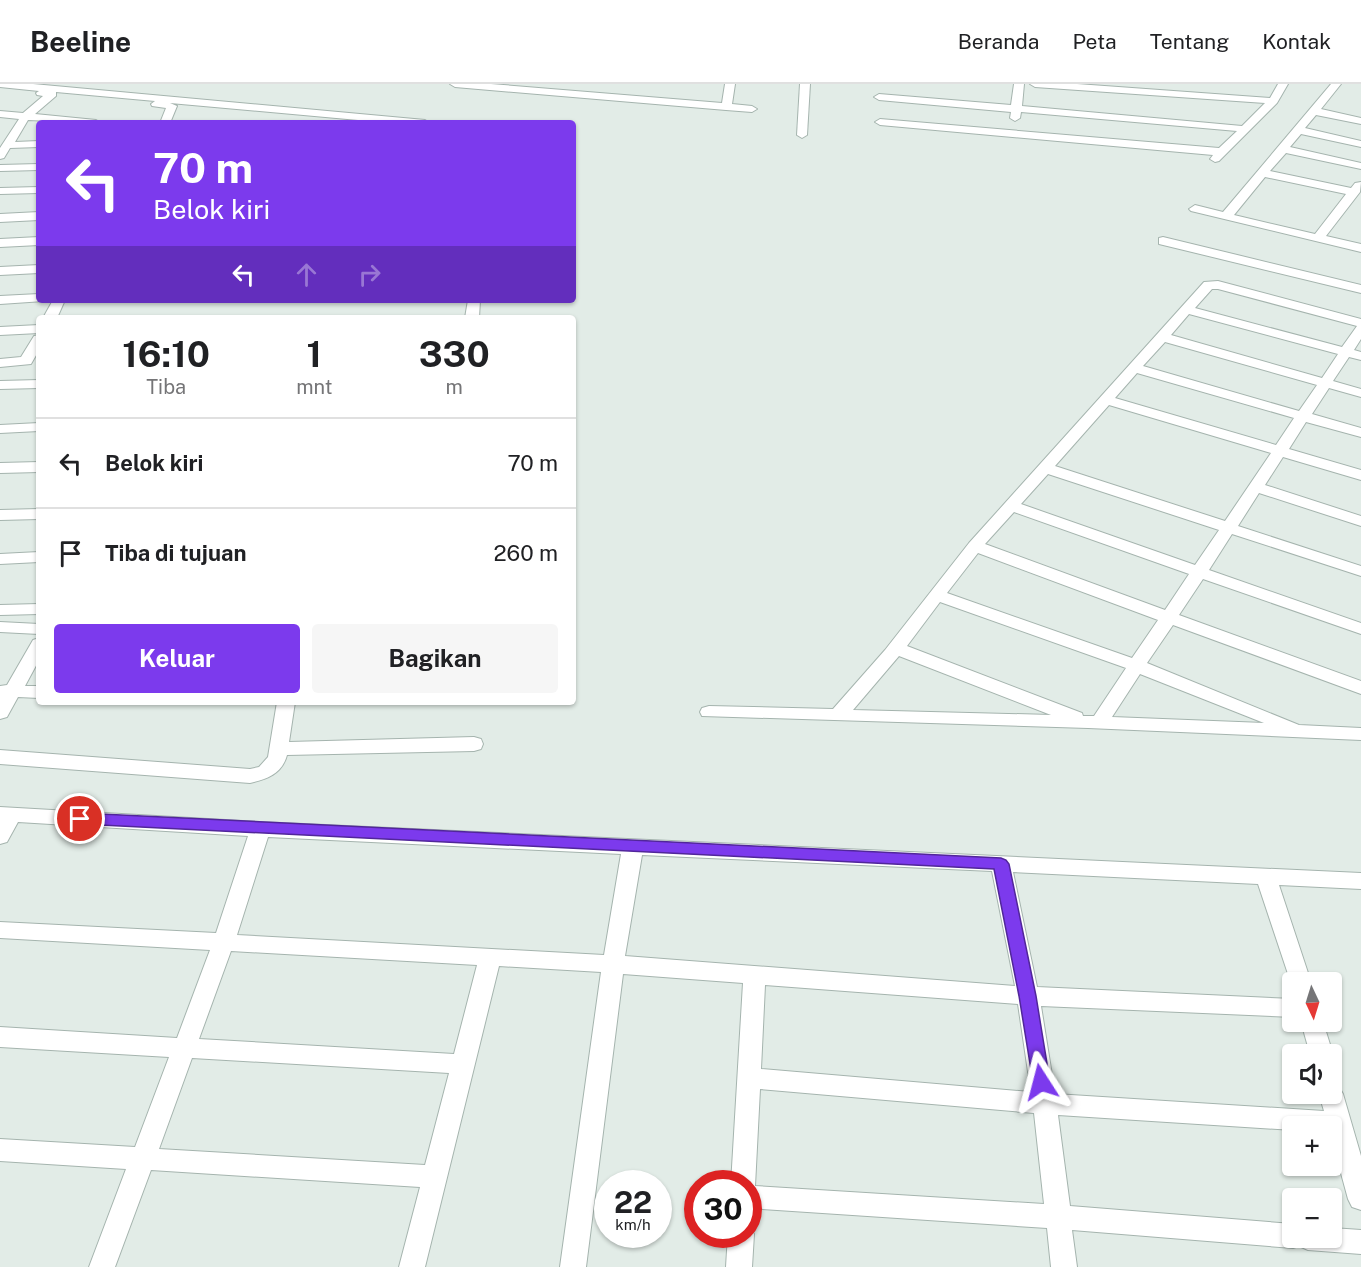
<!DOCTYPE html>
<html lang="id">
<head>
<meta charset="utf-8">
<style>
	body { margin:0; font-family:"Public Sans",sans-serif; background:#f6f6f6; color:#202124; height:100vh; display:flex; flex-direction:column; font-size:22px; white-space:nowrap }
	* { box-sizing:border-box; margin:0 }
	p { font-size:20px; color:#757577 }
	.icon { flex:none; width:33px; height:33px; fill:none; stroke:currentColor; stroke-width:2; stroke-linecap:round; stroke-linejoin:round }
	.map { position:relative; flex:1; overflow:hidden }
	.details { position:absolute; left:36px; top:231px; width:540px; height:390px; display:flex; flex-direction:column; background:#fff; border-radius:6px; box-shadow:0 2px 4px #0004 }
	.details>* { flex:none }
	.top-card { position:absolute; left:36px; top:36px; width:540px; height:183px; border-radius:6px; box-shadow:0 2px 4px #0004; background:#7c3aed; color:#fff; overflow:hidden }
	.needle { width:39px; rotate:176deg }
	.controls { position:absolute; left:1282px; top:888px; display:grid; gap:12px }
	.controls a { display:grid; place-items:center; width:60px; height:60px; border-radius:6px; background:#fff; box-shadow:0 2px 4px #0004; font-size:30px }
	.speed { position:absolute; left:594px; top:1086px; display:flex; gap:12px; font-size:30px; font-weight:700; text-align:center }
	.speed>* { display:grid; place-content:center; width:78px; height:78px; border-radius:50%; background:#fff; box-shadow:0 2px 4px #0004; line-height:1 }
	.speed small { font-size:15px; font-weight:400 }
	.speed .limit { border:9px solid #d22; background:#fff; color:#111 }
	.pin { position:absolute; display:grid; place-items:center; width:51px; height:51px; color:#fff; margin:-26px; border:3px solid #fff; border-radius:50%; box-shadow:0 2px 6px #0007 }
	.me { position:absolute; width:66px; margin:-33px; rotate:351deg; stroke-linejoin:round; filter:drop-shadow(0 0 4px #0008) }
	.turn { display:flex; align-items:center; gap:21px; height:126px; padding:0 18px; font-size:27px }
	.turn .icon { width:78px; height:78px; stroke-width:2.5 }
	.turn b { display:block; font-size:42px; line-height:51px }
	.lanes { display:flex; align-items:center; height:57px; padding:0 18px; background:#0003; justify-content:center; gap:30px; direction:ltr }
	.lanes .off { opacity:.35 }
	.eta { display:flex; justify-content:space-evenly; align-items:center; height:102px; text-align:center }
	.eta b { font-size:36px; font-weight:700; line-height:42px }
	.button { display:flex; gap:12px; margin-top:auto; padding:12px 18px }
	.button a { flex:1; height:69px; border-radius:6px; background:#7c3aed; color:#fff; font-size:24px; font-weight:700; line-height:69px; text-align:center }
	.button a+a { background:#f6f6f6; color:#202124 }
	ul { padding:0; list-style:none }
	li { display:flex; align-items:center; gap:18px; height:90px; padding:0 18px; border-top:2px solid #e0e0e0 }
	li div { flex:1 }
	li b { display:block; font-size:22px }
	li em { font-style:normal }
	header { display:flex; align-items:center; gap:36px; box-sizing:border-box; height:84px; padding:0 30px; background:#fff; border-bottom:2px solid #e0e0e0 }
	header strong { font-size:28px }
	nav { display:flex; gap:33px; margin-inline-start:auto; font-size:21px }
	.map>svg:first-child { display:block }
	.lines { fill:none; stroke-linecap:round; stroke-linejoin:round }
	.minor-casing { stroke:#a5b4ae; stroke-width:2 }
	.minor { fill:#fff; fill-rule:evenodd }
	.route { fill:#7c3aed; stroke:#51269a; stroke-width:1.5 }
</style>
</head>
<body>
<header>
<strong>Beeline</strong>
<nav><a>Beranda</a><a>Peta</a><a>Tentang</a><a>Kontak</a></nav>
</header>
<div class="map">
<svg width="1361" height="1183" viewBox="0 0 1361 1183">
	<rect width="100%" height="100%" fill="#e2ece7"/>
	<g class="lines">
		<g class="minor-casing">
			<g id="minor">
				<path d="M0,0h33l392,36 5,3h-39l-221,-20 7,3 -7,17h-10l6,-15 -14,-2 -1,-2 4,-3 -99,-9v4l-21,18 61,6 5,3 -73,-3 -13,22 24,-1v6l-29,1 -6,10 -4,1v-11l19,-29 -19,-2v-6l23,2 20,-17 -6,-1 -1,-2 3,-2 -39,-4z"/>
				<path d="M450,0h41l231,19 3,-19h10l-3,20 20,2 5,3 -5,3 -26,-2 -271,-23z"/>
				<path d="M800,0h10l-3,51 -5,3 -5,-3z"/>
				<path d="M1014,0h10l-2,22 220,20 23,-23 -230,-16 -5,-3h47l193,14 8,-14h10l-11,19 -58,58 -4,1 -5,-3 3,-4 -333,-30 -5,-3 5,-3 339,29 18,-17 -216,-19 -1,6 -5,3 -5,-3 1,-6 -132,-12 -5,-3 5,-3 132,11z"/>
				<path d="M1331,0h10l-20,25 40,9v6l-45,-9 -11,13 56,13v6l-60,-13 -11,13 71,16v6l-75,-16 -16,18 81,17 4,-5 6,-1 -1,10 -34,44 35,8v8l-170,-41 -2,-2 6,-4 28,7zM1265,93l81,17 -31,40 -81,-19z"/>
				<path d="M39,80v6l-39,1v-6z"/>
				<path d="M39,103v6l-39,1v-6z"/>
				<path d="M39,128v8l-39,2v-8z"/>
				<path d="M39,153v8l-39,2v-8z"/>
				<path d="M1163,153l198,48v8l-202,-49v-6z"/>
				<path d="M39,181v8l-39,2v-8z"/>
				<path d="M1218,197l143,38v20l-7,11 7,2v8l-12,-3 -16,24 28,8v8l-32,-9 -17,26 49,14v9l-55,-15 -17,27 72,21v10l-78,-23 -18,28 96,31v10l-102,-33 -21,33 123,40v10l-129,-42 -23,36 152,53v11l-158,-55 -24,36 182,66v13l-188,-69 -26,38 152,62 62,3v12l-273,-12 -386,-12 -2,-4 2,-4 7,-2 124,3 52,-59 84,-107 235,-261zM1212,205h6l139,37 -15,21 -147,-39zM1189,230l149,40 -16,24 -151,-43zM1165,258l152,43 -18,26 -156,-45zM1137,289l157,45 -18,27 -161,-47zM1109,321l162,48 -46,68 -170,-55zM1048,390l171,56 -24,35 -174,-61zM1014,428l175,62 -24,36 -180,-66zM978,469l180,67 -26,38 -185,-65zM940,518l186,66 -32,48h-11l-1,-3 -175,-67zM899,572l152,59 -198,-5zM1140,590l124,49 -152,-6z"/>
				<path d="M39,210v6l5,1 -44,3v-8z"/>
				<path d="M53,216h12l-8,18h-14z"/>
				<path d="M468,216h12l-1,18h-14z"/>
				<path d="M39,241v8l-39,2v-8z"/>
				<path d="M39,251v15l-8,14 -31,3v-8l21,-2 13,-21z"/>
				<path d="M39,296v8l-39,1v-8z"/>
				<path d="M39,339v8l-39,2v-8z"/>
				<path d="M39,378v10l-39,1v-10z"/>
				<path d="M39,425v10l-39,1v-10z"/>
				<path d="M39,468v10l-39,2v-10z"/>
				<path d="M39,520v10l-39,1v-10z"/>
				<path d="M0,538l39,2v10l-39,-2z"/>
				<path d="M39,554v22l-14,26h14v12l-21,-1 -11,20 -7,2v-33l7,-1 26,-45z"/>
				<path d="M277,618h18l-6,40 185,-5 7,2 2,5 -2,5 -7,2 -187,4c-5,19 -20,24 -37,28l-250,-19v-14l250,19 9,-2 9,-10z"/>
				<path d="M0,723l260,15 1101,51v16l-82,-4 32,97h-18v7l-35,-105 -245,-12 24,115 256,12v18l-252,-11 14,88 269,17 -5,-17h13v-10l7,3 4,7 18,62v54l-9,-3 -4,-8 -16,-59v-14h-39v4l-235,-15 12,91 223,18v14h39v-10l29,2v24l-53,-4 -9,-4 -6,2 -221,-18 5,37h-26l-4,-39 -299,-20v-24h-17l12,-201 -120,-9 -37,293h-26l41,-295 -102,-6 -74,301h-26l21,-80 -269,-17 -36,97h-26l37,-98 -126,-8v-22l135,8 34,-90 -169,-10v-20l177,11 33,-88 -210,-12v-16l216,11 32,-97 -230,-14 -11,20 -7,2zM268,753l353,17 -17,101 -367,-20zM642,771l350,16 23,115 -390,-30zM231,867l246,14 -23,89 -255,-15zM765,901l253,19 13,88 -270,-23zM192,974l257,15 -24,92 -266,-16zM760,1005l274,24 10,91 -289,-18z"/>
				<path d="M1301,938h22l10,32 -1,1 -22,-1z"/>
				<path d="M748,1141l6,9 -2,33h-26l2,-33h20z"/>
			</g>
		</g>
		<use href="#minor" class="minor"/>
	</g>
	<path class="route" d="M80,729l921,45 5,2 3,4 27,132 14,86 -2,6 -7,2 -6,-2 -2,-6 -14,-86 -25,-127 -914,-45 -6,-1 -2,-4 2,-4z"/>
</svg>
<div class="controls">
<a><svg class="needle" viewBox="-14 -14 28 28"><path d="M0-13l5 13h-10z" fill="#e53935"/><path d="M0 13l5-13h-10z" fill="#757577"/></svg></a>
<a><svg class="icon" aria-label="sound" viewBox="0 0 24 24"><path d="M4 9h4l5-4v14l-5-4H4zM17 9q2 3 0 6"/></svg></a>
<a>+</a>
<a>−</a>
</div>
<div class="speed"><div>22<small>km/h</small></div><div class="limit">30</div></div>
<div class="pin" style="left:80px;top:735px;background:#d93025"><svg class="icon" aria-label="arrive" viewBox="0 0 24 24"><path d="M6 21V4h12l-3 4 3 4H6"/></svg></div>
<svg class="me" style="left:1041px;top:998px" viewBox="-20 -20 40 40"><path d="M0-17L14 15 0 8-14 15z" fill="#7c3aed" stroke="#fff" stroke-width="4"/></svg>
<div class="top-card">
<div class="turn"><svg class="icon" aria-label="left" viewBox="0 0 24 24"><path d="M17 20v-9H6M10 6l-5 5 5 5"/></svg><div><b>70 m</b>Belok kiri</div></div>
<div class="lanes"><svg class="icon" aria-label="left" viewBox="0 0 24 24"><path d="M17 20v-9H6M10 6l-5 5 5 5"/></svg><svg class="icon off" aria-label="ahead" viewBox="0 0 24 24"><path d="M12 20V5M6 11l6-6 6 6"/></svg><svg class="icon off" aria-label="right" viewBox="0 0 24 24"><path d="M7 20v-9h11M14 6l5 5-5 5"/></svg></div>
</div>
<section class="details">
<div class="eta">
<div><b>16:10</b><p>Tiba</p></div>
<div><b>1</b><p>mnt</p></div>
<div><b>330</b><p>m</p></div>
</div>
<ul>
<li><svg class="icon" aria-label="left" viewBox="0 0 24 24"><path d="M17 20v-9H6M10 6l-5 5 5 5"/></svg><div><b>Belok kiri</b></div><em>70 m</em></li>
<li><svg class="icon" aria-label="arrive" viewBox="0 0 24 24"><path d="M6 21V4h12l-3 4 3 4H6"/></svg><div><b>Tiba di tujuan</b></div><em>260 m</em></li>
</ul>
<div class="button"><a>Keluar</a><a>Bagikan</a></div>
</section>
</div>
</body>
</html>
